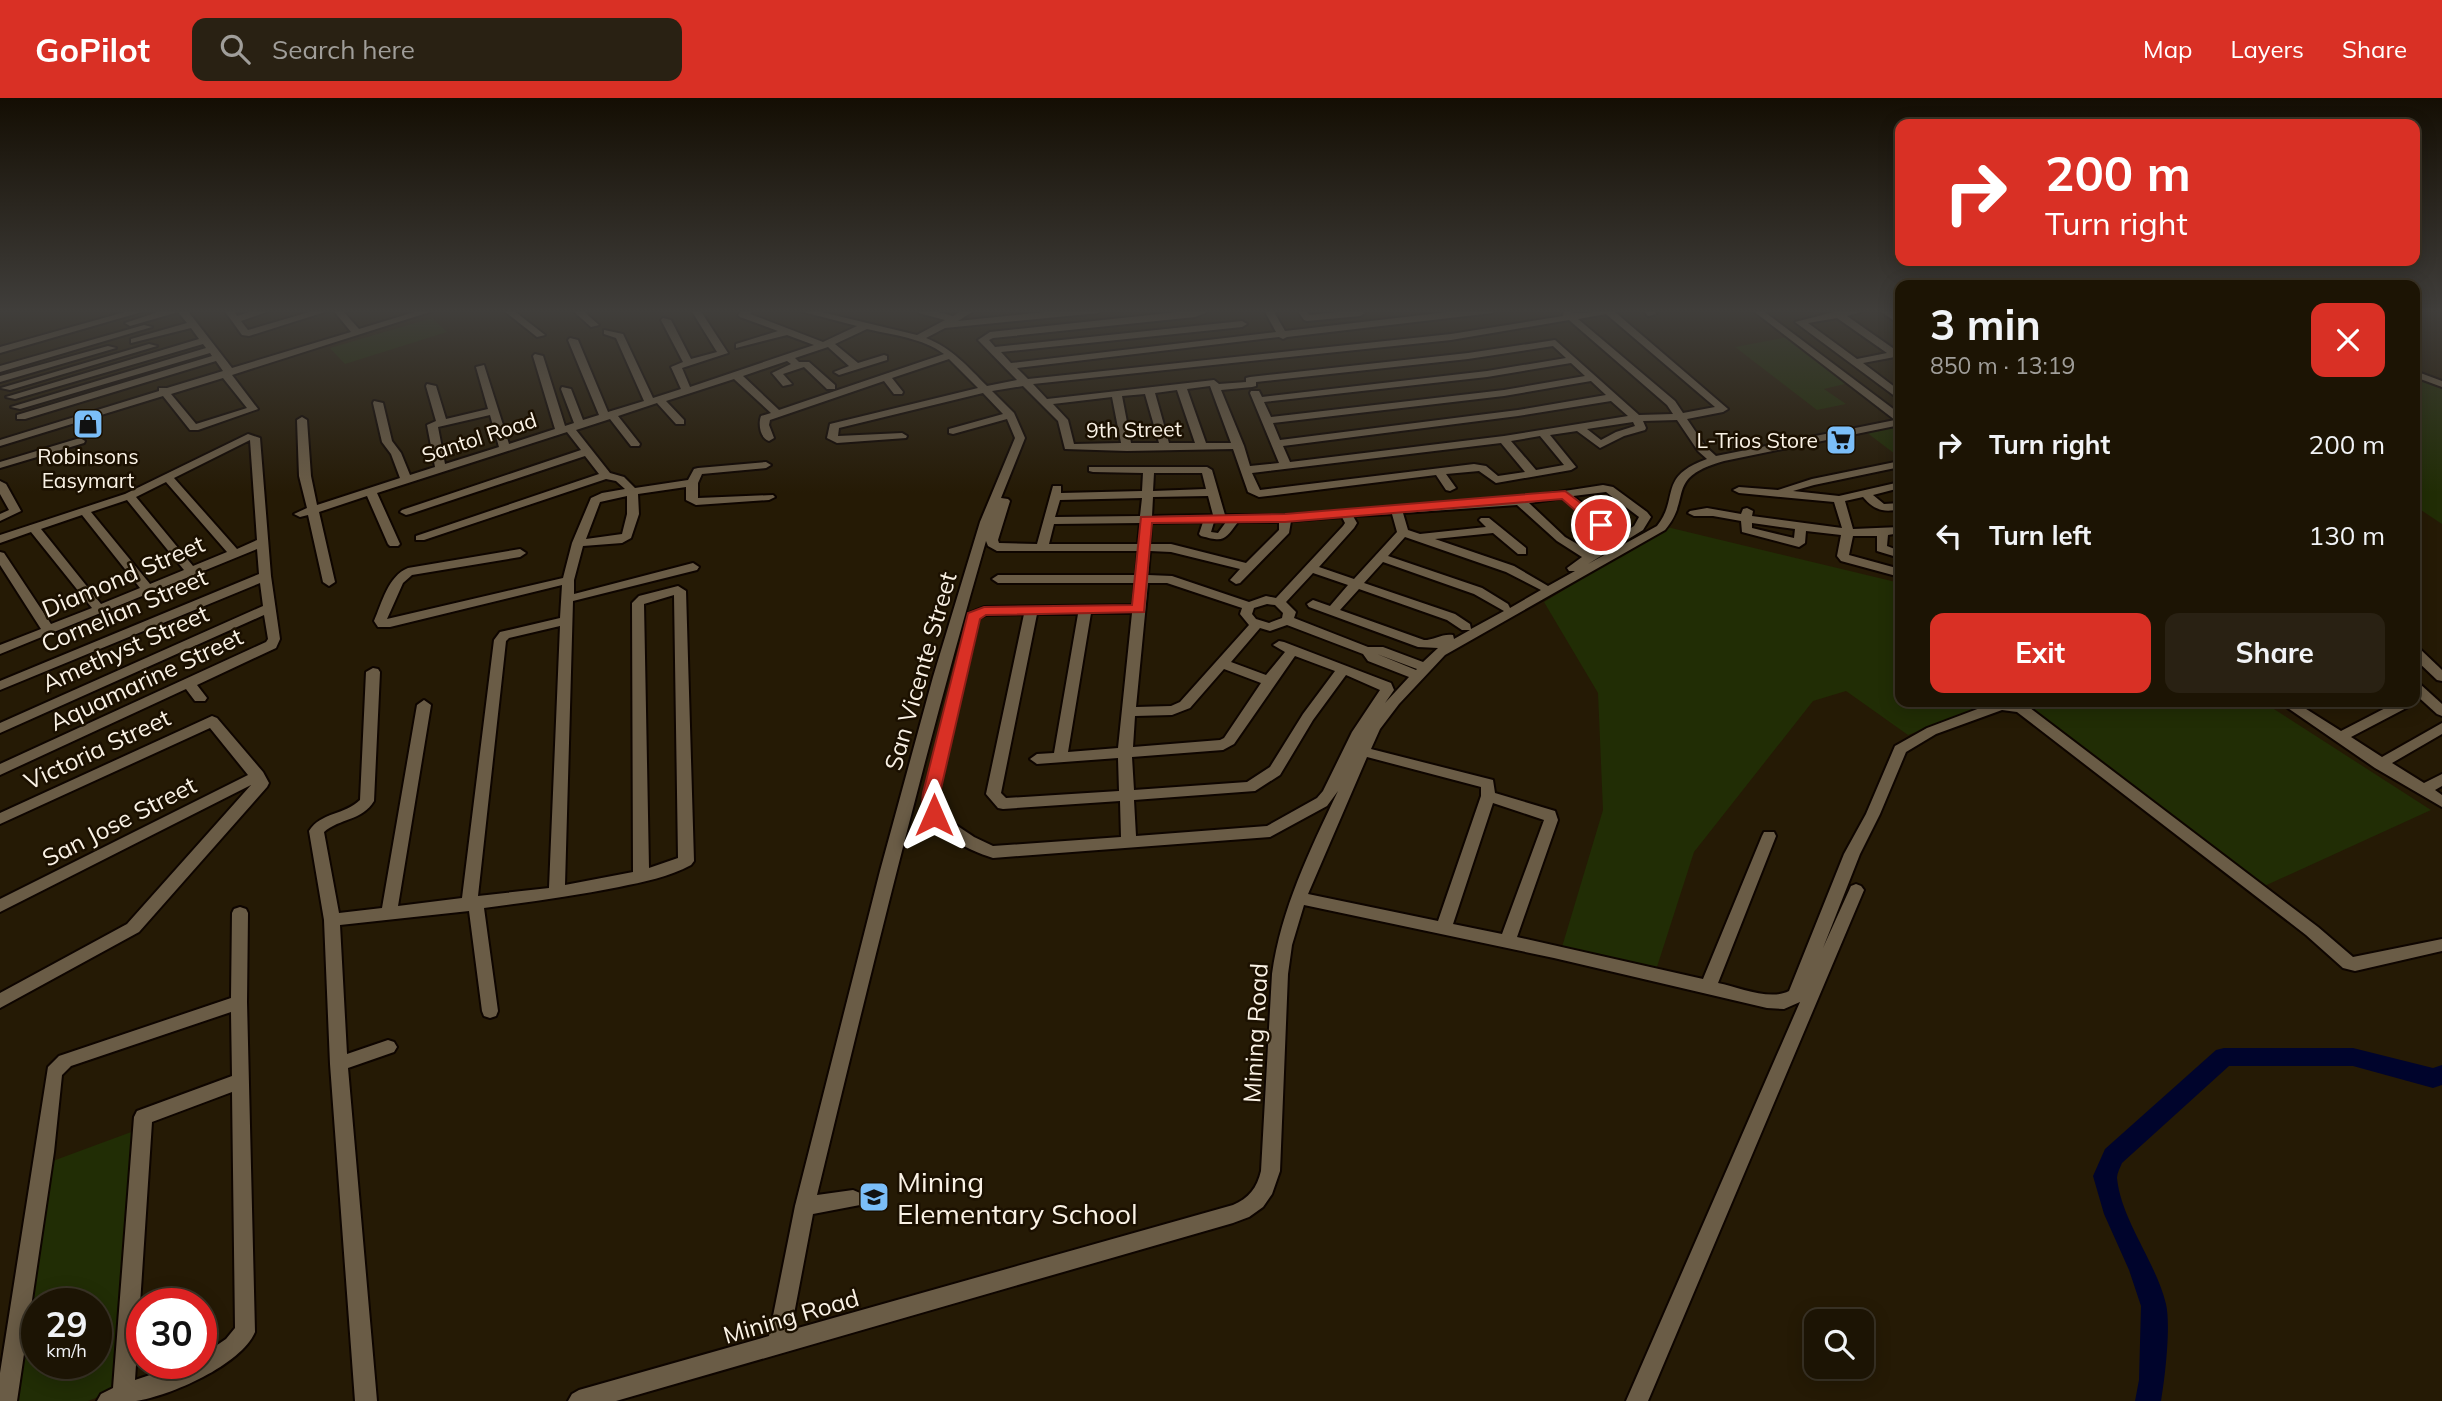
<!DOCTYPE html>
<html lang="en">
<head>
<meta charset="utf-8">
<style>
	body { margin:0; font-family:Mulish,sans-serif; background:#292113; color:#f1f3f6; height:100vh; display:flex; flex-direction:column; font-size:26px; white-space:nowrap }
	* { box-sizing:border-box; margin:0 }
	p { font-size:23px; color:#a09e9a }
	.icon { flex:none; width:38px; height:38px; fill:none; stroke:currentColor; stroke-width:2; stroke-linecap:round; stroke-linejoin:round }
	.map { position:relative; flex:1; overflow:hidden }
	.side { position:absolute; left:1895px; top:182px; width:525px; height:427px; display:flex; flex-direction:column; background:#1c1404; border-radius:14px; box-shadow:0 4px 18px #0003,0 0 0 2px #3a3326 }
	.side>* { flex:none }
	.hud { position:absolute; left:1895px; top:21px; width:525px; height:147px; border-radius:14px; box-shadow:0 4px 18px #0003,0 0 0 2px #3a3326; background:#d93025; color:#fff; overflow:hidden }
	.fabs { position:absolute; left:1804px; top:1211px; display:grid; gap:14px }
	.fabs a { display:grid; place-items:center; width:70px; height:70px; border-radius:14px; background:#1c1404; box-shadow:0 4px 18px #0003,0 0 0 2px #3a3326; font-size:35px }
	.speed { position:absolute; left:21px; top:1190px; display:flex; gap:14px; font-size:35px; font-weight:700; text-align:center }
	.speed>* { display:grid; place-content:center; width:91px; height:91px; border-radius:50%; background:#1c1404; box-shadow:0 4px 18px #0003,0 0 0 2px #3a3326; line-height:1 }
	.speed small { font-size:18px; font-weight:400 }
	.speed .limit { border:10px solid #d22; background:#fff; color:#111 }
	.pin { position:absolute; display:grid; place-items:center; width:60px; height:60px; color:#fff; margin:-30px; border:4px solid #fff; border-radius:50%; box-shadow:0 2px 7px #0007 }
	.me { position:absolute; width:77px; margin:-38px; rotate:0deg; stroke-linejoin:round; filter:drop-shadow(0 0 5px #0008) }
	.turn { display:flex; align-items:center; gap:24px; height:147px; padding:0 35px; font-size:32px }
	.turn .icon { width:91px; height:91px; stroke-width:2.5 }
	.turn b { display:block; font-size:49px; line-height:60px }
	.round { display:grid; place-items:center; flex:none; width:74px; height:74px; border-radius:14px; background:#292113 }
	.head { display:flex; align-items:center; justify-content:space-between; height:119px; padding:0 35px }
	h1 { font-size:42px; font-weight:700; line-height:52px }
	.cta { display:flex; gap:14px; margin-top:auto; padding:14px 35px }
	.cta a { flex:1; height:80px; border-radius:14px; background:#d93025; color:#fff; font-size:28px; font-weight:700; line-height:80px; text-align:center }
	.cta a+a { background:#292113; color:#f1f3f6 }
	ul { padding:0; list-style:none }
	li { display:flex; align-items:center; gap:21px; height:91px; padding:0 35px }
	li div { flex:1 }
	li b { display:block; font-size:26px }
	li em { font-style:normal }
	header { display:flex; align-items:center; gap:42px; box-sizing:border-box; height:98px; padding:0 35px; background:#d93025; color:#fff }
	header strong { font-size:33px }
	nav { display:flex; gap:38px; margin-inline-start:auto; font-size:24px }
	.search { width:490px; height:63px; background:#292113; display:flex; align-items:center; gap:18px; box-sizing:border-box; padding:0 24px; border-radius:14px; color:#a09e9a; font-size:26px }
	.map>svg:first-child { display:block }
	.green { fill:#212d05; fill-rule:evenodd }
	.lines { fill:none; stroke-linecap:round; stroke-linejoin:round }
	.river { fill:#00042c; fill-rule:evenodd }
	.minor-casing { stroke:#0e0500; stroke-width:4 }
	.minor { fill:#6a5c46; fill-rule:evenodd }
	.route { fill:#d93025; stroke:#8d1f18; stroke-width:2 }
	.labels { text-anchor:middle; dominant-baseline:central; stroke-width:5; stroke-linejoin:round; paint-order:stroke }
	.far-street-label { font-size:21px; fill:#faf2e5; stroke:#1b1000 }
	.far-poi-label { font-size:21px; fill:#faf2e5; stroke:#1b1000; text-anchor:end }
	.street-label { font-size:24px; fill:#faf2e5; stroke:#1b1000 }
	.near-poi-label { font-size:28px; fill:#faf2e5; stroke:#1b1000; text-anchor:start }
</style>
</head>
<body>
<header>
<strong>GoPilot</strong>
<div class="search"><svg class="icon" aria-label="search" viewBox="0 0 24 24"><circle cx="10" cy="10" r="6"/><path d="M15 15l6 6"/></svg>Search here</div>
<nav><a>Map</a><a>Layers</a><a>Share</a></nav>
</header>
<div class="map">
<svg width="2442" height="1303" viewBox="0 0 2442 1303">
	<rect width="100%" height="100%" fill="#251a05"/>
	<g class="green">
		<path d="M432,220l15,14 -102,32 -15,-16z"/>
		<path d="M1788,239l61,46 -25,6 22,15 -29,6 -82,-63z"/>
		<path d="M2415,278l27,10v138l-27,-18z"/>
		<path d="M1900,326v29l-5,1 -29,-22z"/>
		<path d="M1667,429l233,56v119h101l-93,33 -62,-44 -33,10 -119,151 -38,118 -94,-23 41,-137 -5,-117 -54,-91z"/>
		<path d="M2018,604h245l168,108 -171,78z"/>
		<path d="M134,1033l-21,260 -25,10h-88l31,-232zM37,1206h59v59h-59z"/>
	</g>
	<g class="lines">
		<path class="river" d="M2224,950h129l80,20 9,-3v20l-9,3 -80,-22h-124l-107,97c-2,5 -5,10 -5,15 4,42 39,84 49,126 5,22 -1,74 -5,97h-26l4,-21 2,-74 -12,-36 -25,-56 -11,-38 12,-27 111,-99z"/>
		<g class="minor-casing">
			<g id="minor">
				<path d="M132,212l13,1 -145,42v-6z"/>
				<path d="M164,212h23l45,58 119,-36 -18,-22h9l17,19 62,-19h15l-204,65 26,34 -60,21h-8l-27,-34 -163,50v-6l159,-49v-3h8l56,-17 -7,-10 -191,58h-8v-4l195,-59 -2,-3 -190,56 -9,-2 195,-59 -3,-4 -188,55 -9,-2 193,-58 -8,-11 -60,15v-4l56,-16 -9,-11 -48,14 -5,-3zM223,280l24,30 -51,16 -25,-30z"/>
				<path d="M224,212h9l4,6 19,-6h16l-31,11 7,9 68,-20h15l-82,26 -7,-1z"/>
				<path d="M503,212h10l32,25 -8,2z"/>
				<path d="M572,212h10l17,15 -8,2z"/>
				<path d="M691,212h9l28,43 -46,15 8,19 124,-42 -27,-10 -51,13v-4l42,-13 -38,-14 -2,-2 5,-5h11l-4,4 73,28 34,-16 -61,-16h17l104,25 28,-15 -26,-7 -1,-3h12l23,6 10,-6h12l-17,11 107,-11h37l-4,3 -153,15 -19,10c26,10 42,29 61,48l30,-6 -39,-40 12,-8 207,-22h15l-17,7 -202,21 -4,2 6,7 247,-26 5,3 -5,3 -241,25 10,11 265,-31 -12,-22h9l12,21 180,-21h31l-4,3 -205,24 -4,2 -4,-2 -262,31 11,11 423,-45 112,-18 1,-4 3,-1c10,5 38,-1 51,-1l-3,2 113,97 -5,3 -36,7 19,28 10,9 179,-36 -143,-110h10l138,104v11l-176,36c-60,17 -31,36 -59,69l-220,125 -46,49 -19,25 -9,20 122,31 2,13 60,18 3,9 -41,117 186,42 59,-143 2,-4h10l2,4 -58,147c20,4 52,18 71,8l55,-137 22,-40 29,-68 32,-18 69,-26 30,3 292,222 35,30 89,-18v12l-87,20 -12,-3 -37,-33 -289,-223 -15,-2 -66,24 -30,18 -26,62 -20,40 -37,94 28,-62 5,-2 5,2 3,4 -216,511h-22l174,-399 -16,7 -17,-1 -213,-50 -250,-53 -12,40 -4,29 -8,197 -8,23 -9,13 -14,10 -16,6 -617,178h-48l4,-7 7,-4 190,-54 26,-130 85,-335 53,-194 47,-155 35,-84 -8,-19 -54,15 -4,-1v-4l54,-15 -20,-21 -144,35 -1,8 64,-3 5,3 -1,2 -69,5 -10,-5 3,-14 148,-36 -29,-29 -57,19 11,14 -1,2h-8l-10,-13 -114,39 -1,5 5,13 -5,3c-9,-3 -11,-17 -8,-25l10,-3 -37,-34 -68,22 18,19v4h-8l-19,-21 -39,13 22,28 -1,2h-8l-21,-27 -34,11 34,43 14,4 11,11 53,-8 6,-11 4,-1 68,-6 5,3 -5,3 -64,6 -4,9v15l75,-3 2,2 -6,3 -73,5 -10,-5v-13l-48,7 1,20 -8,24 -9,5 -39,3 -9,34v14l119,-31 6,4 -2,3 -124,31 -8,284 68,-13 -1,-269 7,-7 39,-10 8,5 8,270 -3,4c-22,12 -48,17 -72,22 -45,9 -89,15 -135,21l14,103 -2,5 -6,2 -6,-2 -2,-5 -13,-100 -129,14 7,129 41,-14 6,2 3,5 -3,5 -46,16 29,333h-22l-25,-337 -6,-144 -15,-89c12,-19 36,-16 51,-31l6,-128 7,-4 5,1 2,3 -6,129c-12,20 -34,17 -50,31l15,81 43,-5 35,-203 7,-5 7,5 -33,201 64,-8 32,-258 6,-8 60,-14 2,-33 -172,42h-12l-4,-6c8,-18 14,-45 34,-53l112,-19 6,4 -6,4 -108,18 -9,8 -16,36 176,-41 9,-35 19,-45 11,-5 23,-4 -9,-8 -10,-2 -182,61h-8v-4l183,-62 -14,-18 -175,58 -4,1 -6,-3 2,-2 179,-60 -14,-18 -190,61 23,51 -2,2h-8l-2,-2 -21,-48 -48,16 16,70 -6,4 -6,-4 -15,-67 -8,2 -6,-3 13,-6 -8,-32 -2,-56 5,-3 5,3 4,56 6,29 83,-27 -9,-24 -9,-12 -9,-39 1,-2 9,2 9,38 9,12 9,22 25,-8 -8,-42 9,-4 -10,-35 1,-2 9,2 10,33 42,-10 -12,-42 8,-2 25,79 46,-15 -22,-73 2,-2 8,2 22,70 9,-3 -13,-34 1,-2 9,2 12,31 16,-5 -31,-75 2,-2 8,2 30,72 36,-11 -28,-63 -12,-4v-4l19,4 30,64 28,-9 -10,-22 12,-5 -22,-42 2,-2 8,2 20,39 26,-7zM1606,216l109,93 -32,6 -8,-12 -97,-82zM1569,222l98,85 6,9 -34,1 -84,-75 -87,13 -218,24 -4,1v4l-27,2 -5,-4 -167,19 -14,-15 418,-44zM867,231c26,6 56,9 77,25l-165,56 -36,-34 44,-15 4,3 -19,9 11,13 9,-2 -9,-10 21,-7 23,22h8v-4l-26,-23h-10l-4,-4 33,-11 21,19 -15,6 5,3 48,-15v-4l-3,-1 -26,8 -23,-19zM1553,248l13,12 -79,13 -225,26 -3,-6h-8l-1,2 29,70 -29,3 -6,-20 -23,-56 31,-3 4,-1v-4l212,-23zM1571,265l14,13 -81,14 -233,27 -7,-15 223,-25zM1591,283l15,14 -88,15 -238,30 -7,-17 231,-27zM1023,288l35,35 7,28 62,2 106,-2 15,43 11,5 177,-22 10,15 4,1 6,-3 -10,-14 33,-3 17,12 75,-13 5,-3 -26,-32 27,-4 23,17 24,-12 21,-6 1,-2 -3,-7 34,-1 21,31 9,8c-50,18 -27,38 -50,67l-69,38 55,-34 8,-13 -4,-5 -34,-25 -10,-2 -83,13 -235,17h-60l-13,-45 -5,-3h-118v4l4,1 50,1 -1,18 -81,2v-7h-8l-16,58 -38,-1 -1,-3 12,-39 -2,-2 -7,-1 24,-60 -11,-25 -22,-22zM1210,288l21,57h-25l-19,-54zM1177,292l18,53h-26l-14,-50zM1145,296l14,49h-28l-9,-47zM1112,299l9,46 -47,1 -6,-24 -15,-16zM1611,303l17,15 -124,20 -214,26 -7,-16 235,-30zM490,317l9,32 -54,17 -7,-37zM1633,324l2,4 -19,6 -15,8 -14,-11zM1540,338l24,29 -28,5 -25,-29zM1501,345l24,29 -27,4 -12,-10 -12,-2 -214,26 -8,-17zM1154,375h48l4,16 -53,2zM1606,394l33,25 -5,9 -13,8 -48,-38zM627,398v18l-5,20 -36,5 14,-37zM1208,398l5,19 -61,1 1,-19zM1142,400l-2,18 -85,1 5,-17zM1562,400l51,41 -22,13 -26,-15 -36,-34zM1517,407l40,36 25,16 -15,11 2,3h6l-27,15 -34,-20 -79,-27 58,-6 25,21h8v-6l-37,-30h-8l-2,2 7,7 -66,7 -12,-4 -5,-17zM1392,416l5,18 -43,47 -35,-12 35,-39 3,-5 -4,-7zM1342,419l3,6 -2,3 -67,72 -10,-2 -17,6 -77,-26 -24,-1 2,-24 21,1 69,17 -10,11 6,4 4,-1 49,-50 2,-12zM1203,424l-4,12 2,2c23,6 23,5 37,-14h41v8l-33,33 -75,-19h-21l1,-21zM1214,424h12l-8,11 -7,-1zM1140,425l-2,21h-89l5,-20zM1405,439l101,35 35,18 -31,18 -2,-4 -26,-16 -94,-32zM986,443l2,5 9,5h141l-2,24h-138l-6,4 6,4h137l-2,22 -149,2 -15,6 -46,187c1,30 45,50 70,58l277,-21 57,-31 11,-15c-28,59 -57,118 -66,183l-11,197c-4,17 -12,27 -28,34l-442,125 22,-116 47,-9 2,-6 -2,-6 -7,-3 -36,5c53,-219 106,-437 169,-654zM1383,464l91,32 30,17 -33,18 -1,-5 -15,-10 -91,-31zM1313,475l35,12 -18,21 -17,-6 -6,4 2,3 109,40 20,1 -15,14 -40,-15h-15l-74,-29 2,-6 -10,-10zM1148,485h19l75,25 -2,6 9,11 -69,77 -9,4 -35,1zM1359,491l88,31 15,10h8l-16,9 -1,-4c-10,-2 -19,5 -29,5l-84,-30zM674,497l4,263 -29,10 -5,-264zM1267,506l8,1 8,8 -1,5 -13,5 -13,-4 -4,-5 2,-6zM1091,515h41l-14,135 -50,4zM1024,516l-38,180 12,14 5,1 117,-8 1,36 -128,9 -19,-9 -27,-18 -9,-11v-15l41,-175 7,-3zM1037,516h41l-24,139 -17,1 -7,5 7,5 81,-6 1,33 -113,7 -5,-5zM1287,527l76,29 5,7 41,16 -24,26 9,-13 -3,-7 -107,-41 -5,-1 -6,4 12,7 -19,23 -35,-13 29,-34 10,3zM560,528l-11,262 -71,8 28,-255 3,-3zM1377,556l40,15 -1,1zM1295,558l40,15 -32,43 -33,53 -23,15 -113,8 -2,-33 91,-7 11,-6zM1224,571l37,14 -37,55 -4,2 -87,7 2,-31 37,-1 18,-7zM1346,577l34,15 -28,42 -29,59 -6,7 -50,28 -131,10 -2,-36 121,-9 25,-16 33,-55zM1367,659l114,30v9l-43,125 -130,-27zM1493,705l51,17 -42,114 -49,-10z"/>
				<path d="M1297,212h9l3,5 49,-5 7,3 -5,3 -53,5 -3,-1z"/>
				<path d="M1643,212h10l3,4 -8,2z"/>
				<path d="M1867,212l-20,6 50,35 3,-1v6l-37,7 37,28v7l-4,-1 -101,-75 43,-11zM1837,220l50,35 -30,6 -49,-36z"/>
				<path d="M1879,212h11l10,8v7z"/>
				<path d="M144,227l8,2 -152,45v-6z"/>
				<path d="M149,246l8,2 -147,44 -9,-2z"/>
				<path d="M108,248l8,2 -116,34v-6z"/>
				<path d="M2415,273l27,10v6l-27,-10z"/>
				<path d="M248,336l12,4 11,138 9,63 -4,9 -79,37 10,13 -2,3h-10l-9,-12 -186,86v-11l266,-122 2,-3 -4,-24 -264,118v-10l263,-117 -3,-23 -260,107v-9l259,-107 -2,-25 -257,105v-9l41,-16 -41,-64v-13l4,1 47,71 41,-16 -61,-76 -31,11v-8l125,-41zM250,342l7,100 -20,9 -63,-71zM166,384l61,70 -34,14 -57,-69zM127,402l57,70 -34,14 -59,-72zM82,417l58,73 -39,16 -60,-75z"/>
				<path d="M80,340l5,3 -1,2 -84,25v-6z"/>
				<path d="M1900,363v6l-86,18 -21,6 46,5 61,-14v6l-27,7 11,9 16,-1v6c-16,4 -26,1 -37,-12l-18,4 8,28 47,-2v6l-12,2 -1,11 13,5v7l-23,-7v-15h-24l-4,19 51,14v8l-59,-16 -4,-5 4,-21 -35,-4 -1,12 -6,4 -57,-15 -1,-11 -28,-5h-19l-6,-3 2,-2 17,-3 34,6 2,-5 4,-1 6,3 -1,5 90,12 -8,-26 -95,-9 -6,-3 6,-3 39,3 34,-11zM1752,425l43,6 -1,9 -42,-10z"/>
				<path d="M0,383l6,3 15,27 -21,10v-7l9,-4 -9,-16z"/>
				<path d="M2415,550l5,1 22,21v11l-5,-1 -22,-21z"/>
				<path d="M2415,585l5,1 22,20v12l-5,-2 -22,-20z"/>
				<path d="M2279,604h16l46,29 56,-29h17l-2,3 -61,32 31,20 60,-34v11l-50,29 32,20 18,-9v12l-7,4 7,5v12l-67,-39z"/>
				<path d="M212,618l5,2 46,54 6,11 -2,4 -128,145 -139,76v-15l127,-69 124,-139 -251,127v-13l248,-124 -38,-47 -210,96v-11z"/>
				<path d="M240,809l6,2 2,4 -1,89 8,330c-14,33 -85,64 -119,69 -12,0 -26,0 -39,0l4,-7 12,-6 21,-271 3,-6 95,-35 -1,-64 -160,54 -9,9 -8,77 -37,249h-17v-28l48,-306 11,-11 172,-58 1,-85 2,-4zM232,994l3,236 -9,11 -25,17v7h-15l-51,17 17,-258z"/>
			</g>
		</g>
		<use href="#minor" class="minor"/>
	</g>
	<linearGradient id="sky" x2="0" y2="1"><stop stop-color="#140e03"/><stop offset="0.54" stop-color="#403e3b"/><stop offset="1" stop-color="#403e3b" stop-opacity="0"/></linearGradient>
	<rect width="2442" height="395" fill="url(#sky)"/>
	<path class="route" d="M1565,393l41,31v6h-10l-34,-29 -277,23 -133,1 -8,89 -158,3 -6,4 -40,174 -2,11 5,11 -9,6c-12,-4 -13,-17 -11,-28l45,-180 16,-6 148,-2 9,-88 144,-3z"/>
	<defs>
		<g id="shop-square" transform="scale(1.575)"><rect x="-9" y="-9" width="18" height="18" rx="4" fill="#7bbef8" stroke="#1b1000"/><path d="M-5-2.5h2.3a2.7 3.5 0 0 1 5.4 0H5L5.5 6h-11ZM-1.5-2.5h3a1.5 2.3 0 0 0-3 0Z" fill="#111"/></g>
		<g id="supermarket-square" transform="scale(1.575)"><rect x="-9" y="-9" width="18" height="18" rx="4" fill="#7bbef8" stroke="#1b1000"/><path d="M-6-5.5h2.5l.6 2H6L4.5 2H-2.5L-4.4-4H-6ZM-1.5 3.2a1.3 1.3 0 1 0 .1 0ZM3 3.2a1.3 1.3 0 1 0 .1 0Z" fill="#111"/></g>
		<g id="school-square" transform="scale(1.575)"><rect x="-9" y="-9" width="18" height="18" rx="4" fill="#7bbef8" stroke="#1b1000"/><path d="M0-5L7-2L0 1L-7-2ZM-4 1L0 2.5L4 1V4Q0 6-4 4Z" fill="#111"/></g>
	</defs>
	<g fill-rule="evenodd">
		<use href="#shop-square" x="88" y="326"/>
		<use href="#supermarket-square" x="1841" y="342"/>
		<use href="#school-square" x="874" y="1099"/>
	</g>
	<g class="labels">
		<g class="far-street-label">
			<text transform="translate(1134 331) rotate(-1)">9th Street</text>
			<text transform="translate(479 339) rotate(-18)">Santol Road</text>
		</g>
		<g class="far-poi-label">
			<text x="1818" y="342">L-Trios Store</text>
			<text x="88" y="358" text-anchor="middle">Robinsons<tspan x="88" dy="24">Easymart</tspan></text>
		</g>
		<g class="street-label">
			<text transform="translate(123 478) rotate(-23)">Diamond Street</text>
			<text transform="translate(124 512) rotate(-23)">Cornelian Street</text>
			<text transform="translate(125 550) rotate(-24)">Amethyst Street</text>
			<text transform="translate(920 573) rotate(-74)">San Vicente Street</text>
			<text transform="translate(146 581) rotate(-25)">Aquamarine Street</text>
			<text transform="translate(97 651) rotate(-25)">Victoria Street</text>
			<text transform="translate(119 723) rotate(-27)">San Jose Street</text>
			<text transform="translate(1255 935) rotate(-87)">Mining Road</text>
			<text transform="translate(791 1218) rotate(-16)">Mining Road</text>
		</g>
		<g class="near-poi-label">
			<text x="897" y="1083">Mining<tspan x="897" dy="32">Elementary School</tspan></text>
		</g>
	</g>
</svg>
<div class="fabs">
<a><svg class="icon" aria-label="search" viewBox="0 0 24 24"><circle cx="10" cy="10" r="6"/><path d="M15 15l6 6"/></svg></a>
</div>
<div class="speed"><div>29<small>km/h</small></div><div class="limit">30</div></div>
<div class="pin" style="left:1601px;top:427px;background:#d93025"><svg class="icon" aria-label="arrive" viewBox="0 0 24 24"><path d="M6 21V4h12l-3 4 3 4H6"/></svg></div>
<svg class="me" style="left:934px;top:717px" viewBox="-20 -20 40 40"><path d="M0-17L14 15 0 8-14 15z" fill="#d93025" stroke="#fff" stroke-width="4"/></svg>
<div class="hud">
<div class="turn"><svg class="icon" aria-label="right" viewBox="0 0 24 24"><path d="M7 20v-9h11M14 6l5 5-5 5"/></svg><div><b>200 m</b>Turn right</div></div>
</div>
<section class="side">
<div class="head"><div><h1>3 min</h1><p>850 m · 13:19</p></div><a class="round" style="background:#d93025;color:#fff"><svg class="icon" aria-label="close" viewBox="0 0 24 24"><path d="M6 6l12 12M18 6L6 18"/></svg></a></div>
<ul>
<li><svg class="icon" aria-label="right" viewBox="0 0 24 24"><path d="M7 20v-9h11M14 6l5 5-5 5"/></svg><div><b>Turn right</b></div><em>200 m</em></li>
<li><svg class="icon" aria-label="left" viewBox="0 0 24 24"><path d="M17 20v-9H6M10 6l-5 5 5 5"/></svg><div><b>Turn left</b></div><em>130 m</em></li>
</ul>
<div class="cta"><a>Exit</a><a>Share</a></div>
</section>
</div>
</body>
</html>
